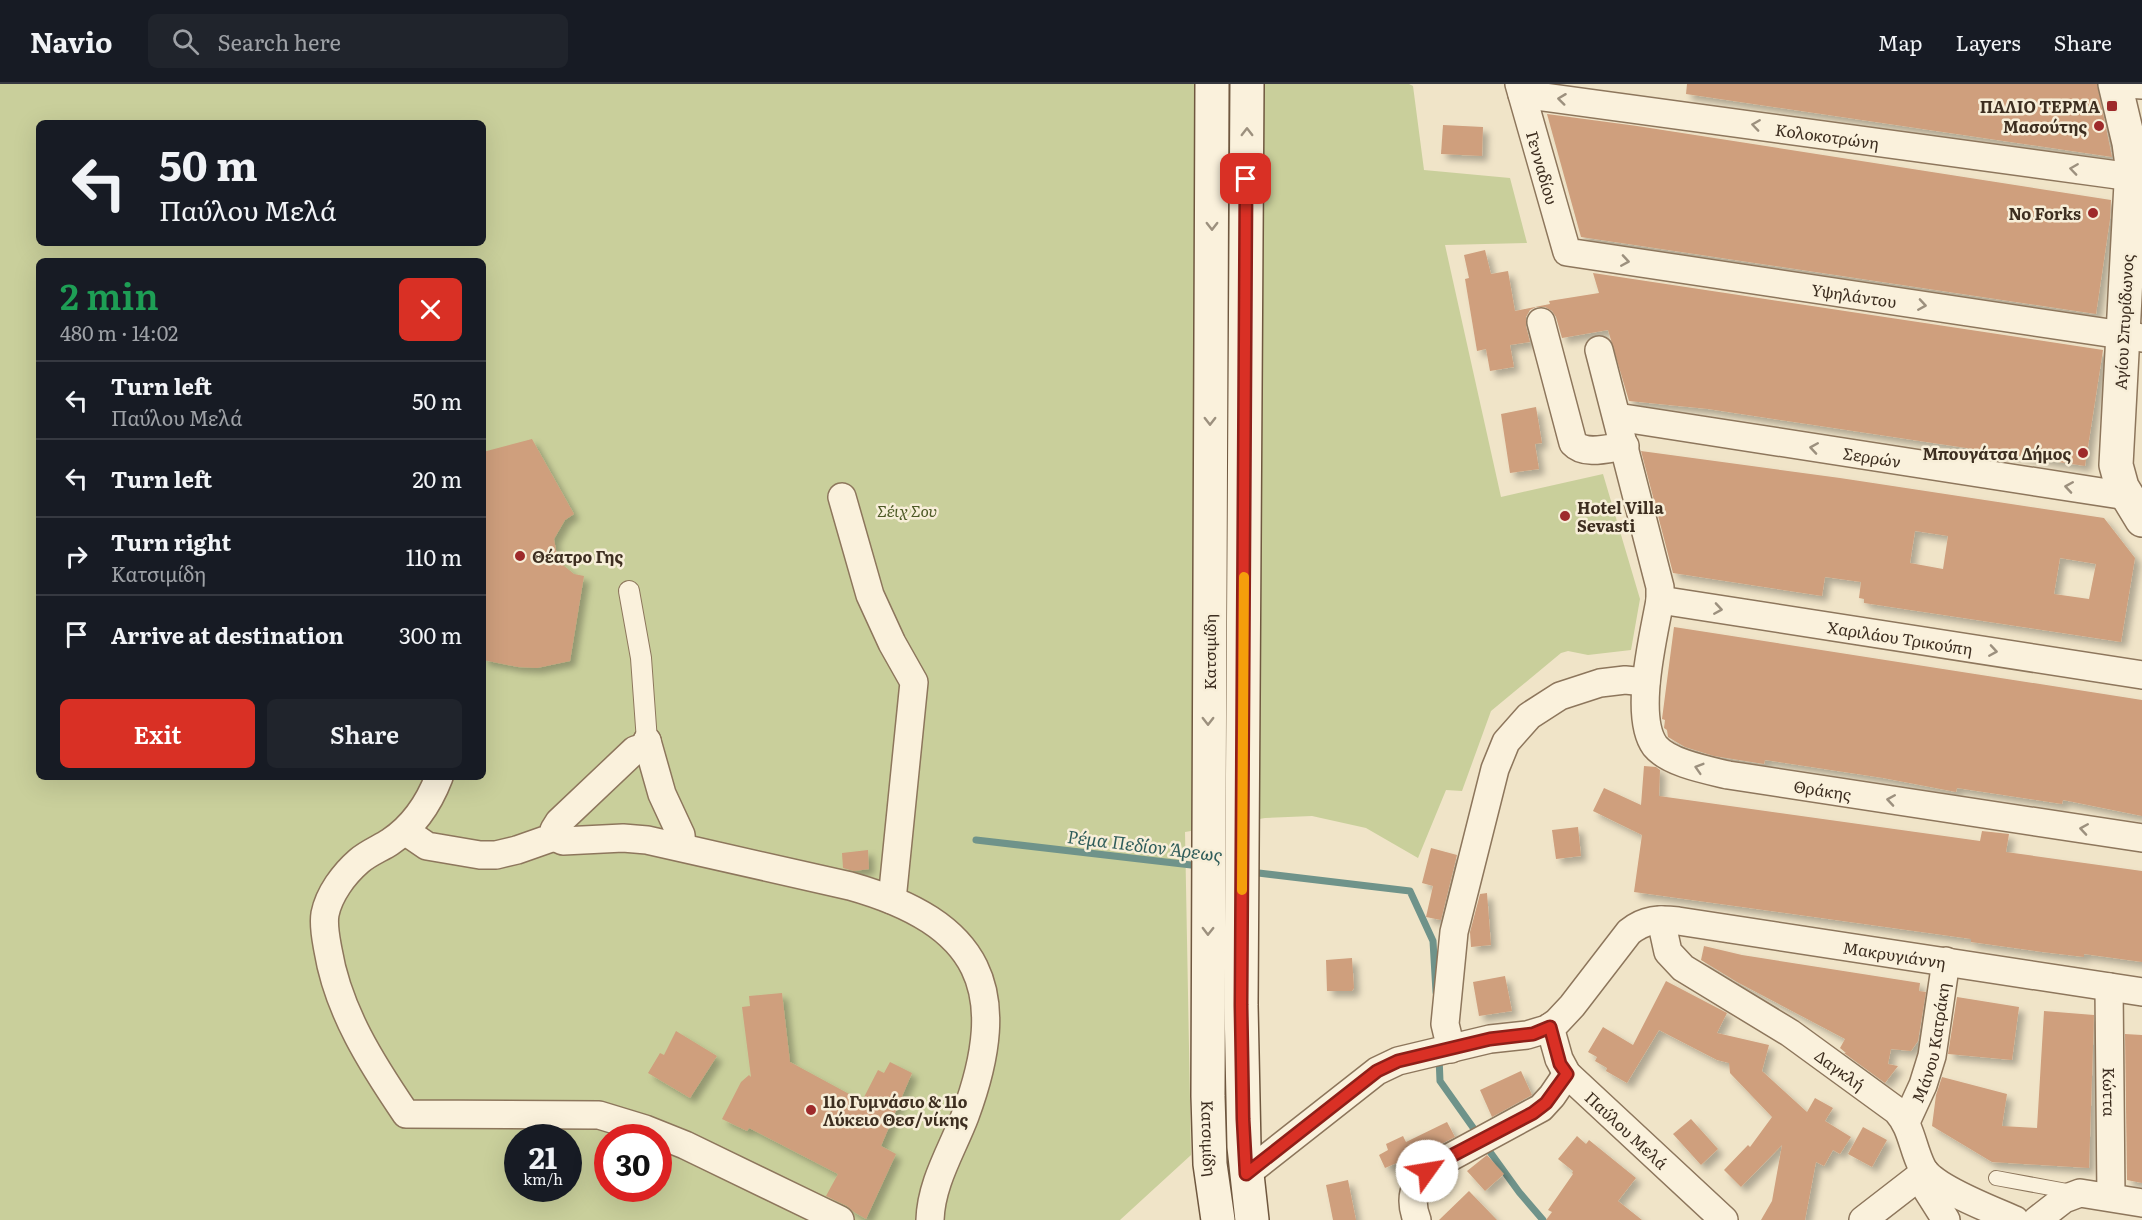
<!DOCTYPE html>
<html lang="en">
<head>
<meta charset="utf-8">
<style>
	body { margin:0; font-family:Literata,serif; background:#20242c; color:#f1f3f6; height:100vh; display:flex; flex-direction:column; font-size:22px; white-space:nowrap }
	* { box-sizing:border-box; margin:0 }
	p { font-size:20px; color:#9ea1a6 }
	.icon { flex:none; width:33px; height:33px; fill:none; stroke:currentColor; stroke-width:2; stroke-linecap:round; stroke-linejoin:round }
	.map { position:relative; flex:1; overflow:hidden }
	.side { position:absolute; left:36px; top:174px; width:450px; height:522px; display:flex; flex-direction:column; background:#171b24; border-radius:9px; box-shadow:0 6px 24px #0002 }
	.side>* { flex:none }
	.banner { position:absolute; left:36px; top:36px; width:450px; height:126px; border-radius:9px; box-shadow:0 6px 24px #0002; background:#171b24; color:#f1f3f6; overflow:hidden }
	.speed { position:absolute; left:504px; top:1040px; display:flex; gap:12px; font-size:30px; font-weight:700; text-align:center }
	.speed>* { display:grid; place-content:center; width:78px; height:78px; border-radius:50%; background:#171b24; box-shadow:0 6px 24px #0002; line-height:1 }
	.speed small { font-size:15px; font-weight:400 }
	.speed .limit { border:9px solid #d22; background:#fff; color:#111 }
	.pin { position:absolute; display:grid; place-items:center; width:51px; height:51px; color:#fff; margin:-26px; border-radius:12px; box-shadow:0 3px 9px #0006 }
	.me { position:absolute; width:66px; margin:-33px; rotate:58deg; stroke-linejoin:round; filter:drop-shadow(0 0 4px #0008) }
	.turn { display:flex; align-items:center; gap:21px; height:126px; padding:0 24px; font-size:27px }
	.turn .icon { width:78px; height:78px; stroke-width:2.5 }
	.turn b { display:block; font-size:42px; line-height:51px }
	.round { display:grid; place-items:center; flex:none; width:63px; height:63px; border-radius:9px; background:#20242c }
	.head { display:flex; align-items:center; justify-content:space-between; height:102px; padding:0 24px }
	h1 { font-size:36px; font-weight:600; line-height:45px; color:#1e9e55 }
	.cta { display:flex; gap:12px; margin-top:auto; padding:12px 24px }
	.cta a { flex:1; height:69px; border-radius:9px; background:#d93025; color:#fff; font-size:24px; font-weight:600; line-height:69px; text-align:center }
	.cta a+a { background:#20242c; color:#f1f3f6 }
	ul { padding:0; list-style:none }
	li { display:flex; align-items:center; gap:18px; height:78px; padding:0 24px; border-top:2px solid #363941 }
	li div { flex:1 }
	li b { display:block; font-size:22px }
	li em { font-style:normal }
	header { display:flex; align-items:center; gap:36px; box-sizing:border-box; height:84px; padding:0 30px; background:#171b24; border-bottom:2px solid #363941 }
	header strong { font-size:28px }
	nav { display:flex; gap:33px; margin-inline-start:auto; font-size:21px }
	.search { width:420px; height:54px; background:#20242c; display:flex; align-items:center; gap:15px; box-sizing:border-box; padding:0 21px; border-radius:9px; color:#9ea1a6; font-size:22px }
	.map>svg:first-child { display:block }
	.green { fill:#c9cf9b; fill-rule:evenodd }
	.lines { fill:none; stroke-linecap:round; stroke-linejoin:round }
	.stream { stroke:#6f938a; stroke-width:7 }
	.building { fill:#cf9f7d; fill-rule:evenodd; filter:url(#shadow) }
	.service-casing { stroke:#8d765c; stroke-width:16 }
	.pedestrian-casing { stroke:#8d765c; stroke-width:22 }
	.minor-casing { stroke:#8d765c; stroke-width:30 }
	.tertiary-casing { stroke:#8d765c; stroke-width:36 }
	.secondary-casing { stroke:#6f573f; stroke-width:36 }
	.service { stroke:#faf1dc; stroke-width:14 }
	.pedestrian { stroke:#faf1dc; stroke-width:20 }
	.minor { stroke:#faf1dc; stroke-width:27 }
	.tertiary { stroke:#faf1dc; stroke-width:33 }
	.secondary { stroke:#faf1dc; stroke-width:33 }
	.oneway { stroke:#9c907e }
	.route-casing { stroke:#8d1f18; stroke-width:15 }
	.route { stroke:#d93025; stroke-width:10 }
	.slow { stroke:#f59e0b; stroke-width:10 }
	.poi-dot { fill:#9e2a2b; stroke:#f7eed8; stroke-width:2 }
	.labels { text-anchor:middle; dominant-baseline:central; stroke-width:5; stroke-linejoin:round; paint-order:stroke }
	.poi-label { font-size:16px; font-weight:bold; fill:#3d2e20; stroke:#f7eed8; text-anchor:end }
	.street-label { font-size:16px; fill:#3d2e20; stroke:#f7eed8 }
	.park-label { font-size:16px; font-style:italic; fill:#4d5a26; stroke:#f7eed8 }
	.water-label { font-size:18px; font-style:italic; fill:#2f5d5a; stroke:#f7eed8 }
</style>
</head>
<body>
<header>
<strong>Navio</strong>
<div class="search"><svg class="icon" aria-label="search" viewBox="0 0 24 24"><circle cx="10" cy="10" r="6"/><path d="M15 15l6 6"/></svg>Search here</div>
<nav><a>Map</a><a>Layers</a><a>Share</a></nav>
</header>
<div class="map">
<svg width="2142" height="1136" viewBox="0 0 2142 1136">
	<defs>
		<filter id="shadow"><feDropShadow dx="5.5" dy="5.5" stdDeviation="3" flood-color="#0004"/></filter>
	</defs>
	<rect width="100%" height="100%" fill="#f0e4c8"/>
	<path class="green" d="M0,0h1409l4,2 11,84 86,8 17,65 -82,2 56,252 102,-23 37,125 -9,51 -43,5 -20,-4 -7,2 -70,58 -29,80 -16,-1 -28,68 -52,-30 -54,-12 -47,2 -80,14 6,323 -71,65h-1120zM39,39h444v120h-444zM39,177h444v516h-444zM518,1053h50v51h-50zM608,1053h50v51h-50z"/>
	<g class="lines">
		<g class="stream">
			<path d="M976,756l224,26"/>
			<path d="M1250,788l160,19 23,50 3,51"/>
			<path d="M1439,973l1,24 39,55"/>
			<path d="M1485,1061l34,47 24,28"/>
		</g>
	</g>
	<g class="building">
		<path d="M1687,0h410l15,73 -426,-63z"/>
		<path d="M1547,30l90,12 474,74 -1,19 -14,95 -515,-77z"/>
		<path d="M1443,41l40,2 -1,29 -41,-2z"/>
		<path d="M1485,166l6,24 17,-3 7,40 35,-7 -1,-3 50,-8 -6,-20 510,77 -18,116 -377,-57 -79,-8 -21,-71 -46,8 -6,-21 -4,-6 -7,-4h-9l-6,3 -4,7v9l4,16 -20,3 4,22 -24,4 -4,-22 -9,2 -12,-72 4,-1 -5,-23z"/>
		<path d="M1536,323l6,36 -7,1 4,25 -29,4 -9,-59z"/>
		<path d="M532,355l42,75 -9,6 -11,19 4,22 16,13 10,2 -14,85 -33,7 -19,-1 -35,-7v-208z"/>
		<path d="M1641,367l199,27 264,40 31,40 -14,84 -257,-39v-4l-5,-1 2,-16 -36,-5 -3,19 -149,-23zM1915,447l33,5 -5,33 -33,-6zM2060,474l36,6 -7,35 -35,-5z"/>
		<path d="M1674,543l468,73v116l-79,-16 -1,4 -105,-16 -1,4 -73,-14 -118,-18 -1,4 -50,-8 -29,-9 -17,-10 -1,-7 -3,-2 1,-8 -3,-1z"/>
		<path d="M1644,682l12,1 4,3 -1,26 321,45 2,-10 27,3 -3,18 136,19v91l-58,-8v3l-42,-5 -71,-10v-3l-337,-47 8,-57 -49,-24 11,-23 37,17z"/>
		<path d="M1578,743l3,29 -25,3 -4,-29z"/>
		<path d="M1431,764l26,7 -16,65 -15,-3 7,-31 -11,-3z"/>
		<path d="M868,766l1,19 -15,2 -11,-3 -1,-15z"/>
		<path d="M1487,809l4,52 -20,2 -1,-15 10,-38z"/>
		<path d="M1704,862l38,9 178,28 -1,8 7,1 -8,49 -7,10 -20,-2 -3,15 10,2 -13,17 -41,-30h2l-6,-5 5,-9 -108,-57 -36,-22z"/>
		<path d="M1352,874l2,30 -2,3h-25l-1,-31z"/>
		<path d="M1505,892l7,35 -33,5 -6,-34z"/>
		<path d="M1666,897l61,32 -10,20 52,12 -7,26 45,41 8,-14 18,10 -8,13 26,16 -11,17 -7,-4 -9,16 -8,-4 -11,58h-44l11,-19 10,-56 -41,42 -17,-17 24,-25 2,2 22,-30 -42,-44 -1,-10 -12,-3 -58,-30 -32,53 -21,-12 1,-3 -12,-7 2,-4 -9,-5 15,-25 30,18z"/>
		<path d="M782,909l8,69 72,39 16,-31 6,3 6,-11 22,11 -31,73 15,8 -30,65 -12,-7 -7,-6 -21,-10 12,-22 -89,-46 -2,3 -25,-12 19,-37 8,-7 2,2 -9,-70 8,-1 -1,-10z"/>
		<path d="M1957,913l62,10 -7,53 -64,-6z"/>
		<path d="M2044,927l50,4 -5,153 -97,-6 -60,-36 4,-31 6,-18 65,17 -5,32 35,2z"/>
		<path d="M676,947l41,25 -27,42 -42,-25 12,-20 4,2z"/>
		<path d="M2125,950l17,1v148l-15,-3z"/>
		<path d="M1521,987l11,24 -40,22 -12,-27z"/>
		<path d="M1691,1035l27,30 -17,16 -28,-31z"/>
		<path d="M1447,1038l8,15 -28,14v-1l-42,18 -6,-13 9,-5 -2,-6 17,-8 3,6z"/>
		<path d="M1863,1043l24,13 -15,27 -24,-13z"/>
		<path d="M1577,1052l9,8 3,-4 47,38 -18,23 24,19h-96l6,-8 -4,-2 25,-36 -1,-1 1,-2 -15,-12z"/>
		<path d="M1487,1071l17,19 -19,17 -18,-20z"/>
		<path d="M1348,1096l8,40h-23l-7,-35z"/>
		<path d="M1469,1107l28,29h-58z"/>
	</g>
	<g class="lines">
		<g class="service-casing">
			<path id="service" d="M1996,1094l76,14"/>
		</g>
		<g class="pedestrian-casing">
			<path id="pedestrian" d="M629,507l12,67 6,83"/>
		</g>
		<g class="minor-casing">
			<g id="minor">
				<path id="s1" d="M1519,0l48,168 575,86"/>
				<path d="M2126,0l16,1"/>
				<path id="s2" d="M1522,10l610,83"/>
				<path d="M1541,238l32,121c12,13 36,5 52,3"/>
				<path id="s3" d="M1599,266l61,237v13c-6,35 -27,116 -5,146 14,17 52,24 73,29l414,63"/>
				<path id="s4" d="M1617,333l510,79"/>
				<path d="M842,413l28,98 22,48 22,39 -22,218"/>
				<path id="s5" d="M1660,516l482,75"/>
				<path d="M647,657l15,53 19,41 1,12"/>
				<path d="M439,693c-10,26 -25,49 -49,65 -9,6 -22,11 -31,19 -15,13 -30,33 -34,53 -2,12 1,25 3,36 10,61 44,114 78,164l193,1 46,14 40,16 155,75"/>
				<path d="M405,747l22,15 53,9h16l21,-5 37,-13v-7l5,-8 76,-72 10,-3 2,-6"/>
				<path d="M554,753l9,4 60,-3 24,2 203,46c131,37 162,103 115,230 -13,34 -34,67 -35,104"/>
				<path id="s6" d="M1661,836l7,32 15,16 107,65 107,78c15,17 15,36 25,56 10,21 71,43 93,53"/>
				<path id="s7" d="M2109,903l2,210"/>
				<path id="s8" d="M1550,943l9,32 8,15 157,146"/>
				<path d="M1451,965l-6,-25 9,-92 41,-163 11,-27 23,-26 31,-20 40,-13 25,-3 21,2"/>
				<path id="s9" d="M1906,1038l17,-37 9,-29 14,-95"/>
				<path d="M1925,1088l2,18 19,30"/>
				<path id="s10" d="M1246,1090l131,-103 21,-10 92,-22 37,-4 20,-6 10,-7 15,-16 57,-74c16,-13 30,-13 49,-11l464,71"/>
				<path d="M1417,1136c-9,-23 -2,-40 17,-54l107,-58 11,-12 15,-22"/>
				<path d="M1863,1136l62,-48"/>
				<path d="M2037,1136l27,-21 16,-6 62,10"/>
			</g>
		</g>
		<g class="tertiary-casing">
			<path id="tertiary" d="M2115,0l14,59 3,22 -16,300 6,22 20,33"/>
		</g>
		<g class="secondary-casing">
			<g id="secondary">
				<path id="s11" d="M1212,0l-4,1012 2,68 8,56"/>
				<path d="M1247,0l-6,921 3,142 8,73"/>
			</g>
		</g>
		<use href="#service" class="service"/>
		<use href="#pedestrian" class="pedestrian"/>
		<use href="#minor" class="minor"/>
		<use href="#tertiary" class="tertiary"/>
		<use href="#secondary" class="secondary"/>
	</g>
	<defs><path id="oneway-chevron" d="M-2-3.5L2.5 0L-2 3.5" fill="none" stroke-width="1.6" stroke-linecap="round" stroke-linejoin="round" transform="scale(1.5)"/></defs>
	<g class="oneway">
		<use href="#oneway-chevron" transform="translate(1562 15) rotate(-173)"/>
		<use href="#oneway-chevron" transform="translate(1756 41) rotate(-172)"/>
		<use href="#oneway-chevron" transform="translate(1247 48) rotate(-90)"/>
		<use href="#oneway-chevron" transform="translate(2074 85) rotate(-172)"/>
		<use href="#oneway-chevron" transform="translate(1212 142) rotate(90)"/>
		<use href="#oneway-chevron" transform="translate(1625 177) rotate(9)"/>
		<use href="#oneway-chevron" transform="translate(1922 221) rotate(9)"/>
		<use href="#oneway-chevron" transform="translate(1210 337) rotate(90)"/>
		<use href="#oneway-chevron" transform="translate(1814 364) rotate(-171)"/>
		<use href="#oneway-chevron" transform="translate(2069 403) rotate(-171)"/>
		<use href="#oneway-chevron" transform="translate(1718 525) rotate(9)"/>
		<use href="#oneway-chevron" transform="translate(1993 567) rotate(9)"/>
		<use href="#oneway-chevron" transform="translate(1208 637) rotate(90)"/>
		<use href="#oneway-chevron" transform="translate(1699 684) rotate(-163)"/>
		<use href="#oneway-chevron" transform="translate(1891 716) rotate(-171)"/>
		<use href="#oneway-chevron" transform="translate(2084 745) rotate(-171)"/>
		<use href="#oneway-chevron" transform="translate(1208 847) rotate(91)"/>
	</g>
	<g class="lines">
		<g class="route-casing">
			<path id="route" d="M1246,95l-5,826 2,114 3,55 131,-103 21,-10 92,-22 43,-5 17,-7 10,37 7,10 -21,29 -13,10 -80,42 -26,16"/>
		</g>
		<use href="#route" class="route"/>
		<path class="slow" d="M1242,806l2,-313"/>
	</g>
	<g class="poi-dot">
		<rect x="2106" y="16" width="12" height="12" rx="3"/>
		<circle cx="2099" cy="42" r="6"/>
		<circle cx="2093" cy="129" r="6"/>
		<circle cx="2083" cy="369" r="6"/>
		<circle cx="1565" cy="432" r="6"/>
		<circle cx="520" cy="472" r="6"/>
		<circle cx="811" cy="1026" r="6"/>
	</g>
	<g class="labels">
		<g class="poi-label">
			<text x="2100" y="22">ΠΑΛΙΟ ΤΕΡΜΑ</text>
			<text x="2087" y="42">Μασούτης</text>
			<text x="2081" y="129">No Forks</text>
			<text x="2071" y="369">Μπουγάτσα Δήμος</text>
			<text x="1577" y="423" text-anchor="start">Hotel Villa<tspan x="1577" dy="18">Sevasti</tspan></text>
			<text x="532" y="472" text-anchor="start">Θέατρο Γης</text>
			<text x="823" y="1017" text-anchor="start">11ο Γυμνάσιο &amp; 11ο<tspan x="823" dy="18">Λύκειο Θεσ/νίκης</tspan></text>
		</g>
		<g class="street-label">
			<text stroke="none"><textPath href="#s2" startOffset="308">Κολοκοτρώνη</textPath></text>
			<text stroke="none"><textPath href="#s1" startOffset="87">Γενναδίου</textPath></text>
			<text stroke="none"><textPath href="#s1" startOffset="465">Υψηλάντου</textPath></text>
			<text transform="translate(2123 238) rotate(-87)">Αγίου Σπυρίδωνος</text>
			<text stroke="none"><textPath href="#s4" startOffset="258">Σερρών</textPath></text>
			<text stroke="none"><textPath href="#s5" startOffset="243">Χαριλάου Τρικούπη</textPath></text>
			<text transform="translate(1209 568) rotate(-90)">Κατσιμίδη</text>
			<text stroke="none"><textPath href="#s3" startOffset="582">Θράκης</textPath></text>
			<text stroke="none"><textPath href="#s10" startOffset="741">Μακρυγιάννη</textPath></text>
			<text stroke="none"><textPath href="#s9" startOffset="84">Μάνου Κατράκη</textPath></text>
			<text stroke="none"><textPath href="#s6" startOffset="242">Δαγκλή</textPath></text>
			<text stroke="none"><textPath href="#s7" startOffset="105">Κώττα</textPath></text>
			<text stroke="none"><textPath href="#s8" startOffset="132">Παύλου Μελά</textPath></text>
			<text stroke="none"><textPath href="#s11" startOffset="1054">Κατσιμίδη</textPath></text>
		</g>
		<g class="park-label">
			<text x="907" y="426">Σέιχ Σου</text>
		</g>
		<g class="water-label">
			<text transform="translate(1145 761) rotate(7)">Ρέμα Πεδίον Άρεως</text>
		</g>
	</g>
</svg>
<div class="speed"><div>21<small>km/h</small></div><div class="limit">30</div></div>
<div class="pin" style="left:1246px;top:95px;background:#d93025"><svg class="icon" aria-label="arrive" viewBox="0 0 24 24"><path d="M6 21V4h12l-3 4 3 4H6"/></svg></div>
<svg class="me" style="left:1427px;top:1087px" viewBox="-20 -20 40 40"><circle r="19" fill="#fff"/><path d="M0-13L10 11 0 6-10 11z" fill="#d93025"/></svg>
<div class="banner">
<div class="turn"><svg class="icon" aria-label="left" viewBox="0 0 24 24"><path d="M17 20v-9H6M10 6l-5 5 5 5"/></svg><div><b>50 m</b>Παύλου Μελά</div></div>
</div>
<section class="side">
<div class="head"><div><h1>2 min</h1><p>480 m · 14:02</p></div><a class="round" style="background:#d93025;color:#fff"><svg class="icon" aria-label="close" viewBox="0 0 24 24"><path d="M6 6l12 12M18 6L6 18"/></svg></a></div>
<ul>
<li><svg class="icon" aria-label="left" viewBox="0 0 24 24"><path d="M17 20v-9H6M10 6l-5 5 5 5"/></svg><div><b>Turn left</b><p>Παύλου Μελά</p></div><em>50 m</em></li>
<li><svg class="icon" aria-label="left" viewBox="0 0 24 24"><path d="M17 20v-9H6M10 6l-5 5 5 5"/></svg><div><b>Turn left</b></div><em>20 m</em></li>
<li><svg class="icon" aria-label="right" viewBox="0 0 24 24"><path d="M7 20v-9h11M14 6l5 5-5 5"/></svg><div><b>Turn right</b><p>Κατσιμίδη</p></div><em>110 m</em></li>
<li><svg class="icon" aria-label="arrive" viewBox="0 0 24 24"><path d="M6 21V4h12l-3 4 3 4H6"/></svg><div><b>Arrive at destination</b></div><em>300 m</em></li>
</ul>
<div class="cta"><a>Exit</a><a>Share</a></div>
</section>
</div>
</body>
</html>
